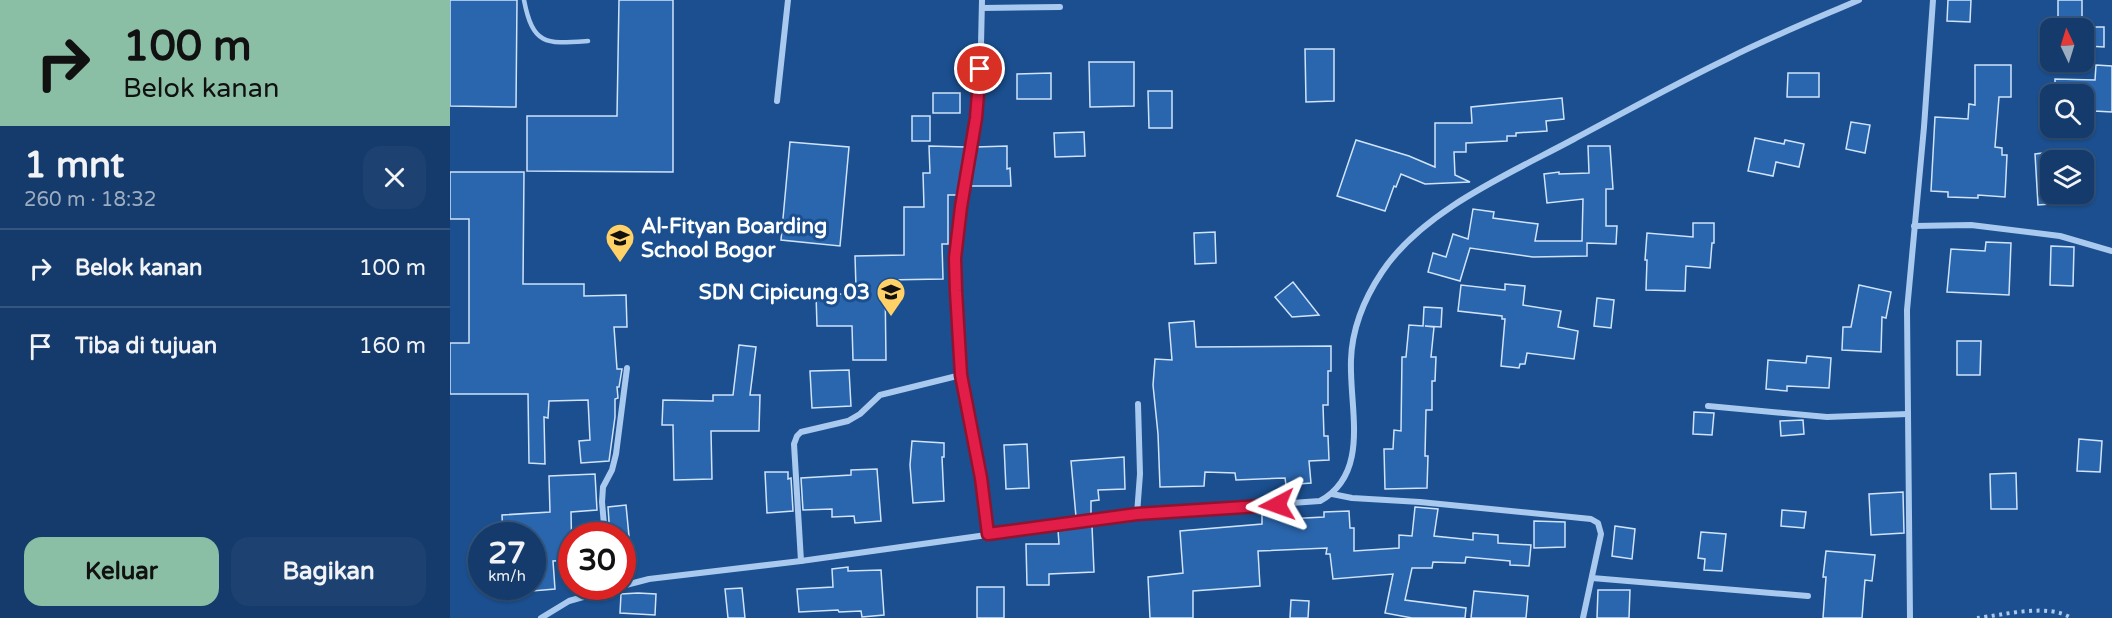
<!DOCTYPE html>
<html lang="id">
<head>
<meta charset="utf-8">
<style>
	body { margin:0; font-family:"Varela Round",sans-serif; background:#1d4271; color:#f1f3f6; height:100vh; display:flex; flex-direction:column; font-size:22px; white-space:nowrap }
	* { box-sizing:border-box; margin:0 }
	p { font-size:20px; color:#9dadc1 }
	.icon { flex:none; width:33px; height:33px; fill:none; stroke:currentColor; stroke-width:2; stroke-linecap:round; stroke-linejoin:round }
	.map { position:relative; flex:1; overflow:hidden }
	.drawer { display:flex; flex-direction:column; background:#143b6b; width:450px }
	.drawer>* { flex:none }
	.hud { background:#8abfa5; color:#111; overflow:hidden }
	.needle { width:39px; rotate:356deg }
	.buttons { position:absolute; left:1590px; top:18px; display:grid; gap:12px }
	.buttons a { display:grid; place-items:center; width:54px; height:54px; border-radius:12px; background:#143b6b; box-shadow:0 2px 4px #0004,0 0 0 2px #33557e; font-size:30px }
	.speed { position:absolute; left:18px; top:522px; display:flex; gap:12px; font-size:30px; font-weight:700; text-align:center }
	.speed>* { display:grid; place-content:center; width:78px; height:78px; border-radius:50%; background:#143b6b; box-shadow:0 2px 4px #0004,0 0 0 2px #33557e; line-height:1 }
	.speed small { font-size:15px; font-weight:400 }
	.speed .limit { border:9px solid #d22; background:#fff; color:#111 }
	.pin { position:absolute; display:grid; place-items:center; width:51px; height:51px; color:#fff; margin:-26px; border:3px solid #fff; border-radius:50%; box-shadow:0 2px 6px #0007 }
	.me { position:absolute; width:66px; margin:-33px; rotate:266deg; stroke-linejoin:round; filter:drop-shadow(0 0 4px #0008) }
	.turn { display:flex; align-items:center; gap:21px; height:126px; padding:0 24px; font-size:27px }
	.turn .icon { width:78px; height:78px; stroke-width:2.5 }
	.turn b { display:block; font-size:42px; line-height:51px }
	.round { display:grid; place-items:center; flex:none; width:63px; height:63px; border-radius:18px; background:#1d4271 }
	.head { display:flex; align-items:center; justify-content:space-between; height:102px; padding:0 24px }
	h1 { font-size:36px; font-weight:700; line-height:45px }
	.button { display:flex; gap:12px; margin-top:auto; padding:12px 24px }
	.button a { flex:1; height:69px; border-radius:18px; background:#8abfa5; color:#111; font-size:24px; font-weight:700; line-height:69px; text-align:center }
	.button a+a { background:#1d4271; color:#f1f3f6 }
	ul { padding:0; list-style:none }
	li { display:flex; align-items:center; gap:18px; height:78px; padding:0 24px; border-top:2px solid #33557e }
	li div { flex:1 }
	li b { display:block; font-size:22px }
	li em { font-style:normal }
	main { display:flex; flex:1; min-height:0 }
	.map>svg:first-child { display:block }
	.building { fill:#2a66ad; stroke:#cfe3fa; stroke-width:1.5 }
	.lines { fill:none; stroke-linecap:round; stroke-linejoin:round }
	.path { stroke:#a9c9ee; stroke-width:4; stroke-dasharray:3 4.5; stroke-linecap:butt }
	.lane { stroke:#a9c9ee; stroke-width:4.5 }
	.street { stroke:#a9c9ee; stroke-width:6 }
	.route-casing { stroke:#92132f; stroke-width:15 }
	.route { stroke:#e11d48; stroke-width:10 }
	.labels { text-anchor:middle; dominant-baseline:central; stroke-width:6; stroke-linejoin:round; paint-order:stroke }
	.poi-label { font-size:21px; font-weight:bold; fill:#fff; stroke:#1b4f8f; text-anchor:start }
</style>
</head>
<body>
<main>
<section class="drawer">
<div class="hud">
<div class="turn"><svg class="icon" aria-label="right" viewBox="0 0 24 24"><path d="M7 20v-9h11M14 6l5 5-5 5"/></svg><div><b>100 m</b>Belok kanan</div></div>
</div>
<div class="head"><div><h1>1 mnt</h1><p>260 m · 18:32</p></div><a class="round"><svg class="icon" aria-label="close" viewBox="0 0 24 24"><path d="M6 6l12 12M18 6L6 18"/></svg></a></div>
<ul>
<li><svg class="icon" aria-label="right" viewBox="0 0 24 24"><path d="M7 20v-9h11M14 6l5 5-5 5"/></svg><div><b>Belok kanan</b></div><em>100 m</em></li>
<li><svg class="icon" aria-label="arrive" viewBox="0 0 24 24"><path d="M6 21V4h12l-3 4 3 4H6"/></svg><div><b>Tiba di tujuan</b></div><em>160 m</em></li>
</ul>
<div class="button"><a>Keluar</a><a>Bagikan</a></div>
</section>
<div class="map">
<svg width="1662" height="618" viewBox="0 0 1662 618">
	<rect width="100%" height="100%" fill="#1b4f8f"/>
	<g class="building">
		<path d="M0,0h67l-1,107 -66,-1z"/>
		<path d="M169,0h54v172l-146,-1v-55h90z"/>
		<path d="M1498,0h23l-1,22 -23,-1z"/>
		<rect x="1608" y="0" width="24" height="28"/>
		<path d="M1636,27h18v20l-17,-1z"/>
		<path d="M855,49h29v52l-28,1z"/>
		<path d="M639,62h45v44l-44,1z"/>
		<path d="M1525,65h36v32h-12l-4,50 7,1v7h5l-2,42 -27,-2v3l-30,-1v-5l-17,-1 4,-74 33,2 1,-15 6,1z"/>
		<path d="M1646,65l16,1v46l-18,-1v-9l-10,-1v-7h-29v-15l40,1z"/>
		<path d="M601,73v26h-34v-25z"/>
		<path d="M1338,73h31v24h-32z"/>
		<path d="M698,91h24v37h-23z"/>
		<rect x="483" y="93" width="27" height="20"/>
		<path d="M1112,98l2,21 -18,2 1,10 -31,2v3h-9v5l-41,2v9h-12l1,23 15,7 -45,2 -24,-10 -5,13 -2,-1 -9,25 -48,-15 19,-56 53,16 26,11v-44h37l-1,-16z"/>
		<rect x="462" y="116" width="18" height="25"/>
		<path d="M1401,122l19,3 -5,28 -19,-4z"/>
		<path d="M634,132l1,24 -30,1 -1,-24z"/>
		<path d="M1305,138l29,6 1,-4 19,4 -5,23 -23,-5 -3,14 -25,-5z"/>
		<path d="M340,142l59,5 -9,99 -59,-6z"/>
		<path d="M479,146l36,1 -7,48h-10v49h-6l1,35 -58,1 1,80h-33l-1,-34h-35l-1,-32h36v-6h4l-1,-32 49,-1v-48h20l-1,-34h7z"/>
		<path d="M557,146v23l3,-1 1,18h-41l6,-39z"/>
		<path d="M1138,146h22l3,43h-7v37h11l-1,18 -29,-1v13l-54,1 -63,-9 -10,33 -32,-9 5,-19 13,4 7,-23 15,5 5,-30 21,3 -1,6 45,6 -3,17h47l1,-42 -36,4 -3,-29 15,-2v2l30,-1z"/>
		<path d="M1600,152v52l-12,1 -3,-51z"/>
		<path d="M0,172h74l-1,112h61v12l42,-1 1,32h-13l3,42h5l-3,18h-2l1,11 -3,1v18l-6,44 -28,2 -2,-22 11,-1 -2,-40 -39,1 -1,17 -4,-1 1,47 -16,-1 -1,-69h-78v-51h19v-124h-19z"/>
		<path d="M1243,223h21v20h-2l-2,25 -24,-2 -1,25 -39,-1 1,-30h-2l2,-27 46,4z"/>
		<path d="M765,232l1,31 -21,1 -1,-31z"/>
		<path d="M1536,242l25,1 -2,52 -62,-3 4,-43 34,2z"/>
		<path d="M1601,246l23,1 -1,39 -23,-1z"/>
		<path d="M843,282l26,33 -27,2 -17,-20z"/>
		<path d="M1055,284l20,2 -2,19 38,6 -3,16 20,4 -4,28 -47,-6 -2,11h-5l-1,4 -18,-2 4,-47h-3v-3l-44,-5 3,-26 44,5z"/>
		<path d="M1409,285l32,7 -5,26 -4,-1 -1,35 -39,-2 1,-23h8z"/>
		<path d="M1147,298l17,2 -3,28 -17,-2z"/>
		<path d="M974,307l18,1 -1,19 -16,-1 9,1 -3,30h5l-1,24h-3v29h-6l-1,46h3l-1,32 -42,1 -1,-40h9l1,-19 7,1 1,-74h4l3,-32 14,1z"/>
		<path d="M744,321l2,26 135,-1v25h-3v34h-5l1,31h4l1,24 -20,1 2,22 -25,2 -1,-7 -49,2 -1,-7 -30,-1 -1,14 -44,1 -2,-53 -5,-49 2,-26 17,1 -3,-37z"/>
		<path d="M1507,341h24l-1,34h-23z"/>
		<path d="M289,345l17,2 -6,48h10l-1,36h-48l1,48 -38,1 -1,-55h-11l1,-25 50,1v-6h20z"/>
		<path d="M1357,356l24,2 -2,30 -42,-2v5l-21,-2 2,-29 38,3z"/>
		<path d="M399,370l2,36 -39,2 -2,-37z"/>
		<path d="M1244,412l20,1 -2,22 -19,-1z"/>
		<path d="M1353,420l1,14 -23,2 -1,-15z"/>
		<path d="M1629,439l23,2 -2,31 -23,-1z"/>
		<path d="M462,441l32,2v14h-2l2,44 -31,2 -3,-38z"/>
		<path d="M577,444l2,44 -23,1 -2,-44z"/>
		<path d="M674,457l1,32 -27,1 1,10 -8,1v14l-15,2 -5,-56z"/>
		<path d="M427,469l4,52 -26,2 -1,-7 -22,1v-8l-29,1 -2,-32 50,-3v-5z"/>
		<path d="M315,472h23v7l3,-1 2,33 -26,2z"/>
		<path d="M1566,473l1,36h-26l-1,-35z"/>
		<path d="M145,474l2,36 -26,2 1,48 -19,1 2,28 -23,2v-55h-29l-1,-21 48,-3 -1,-36z"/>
		<path d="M1453,492l1,41 -33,2 -2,-41z"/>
		<path d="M176,505l3,31h-19l-2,-29z"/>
		<path d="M965,507l23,2 -4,27 39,4v-7l25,2v8l33,2 -2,21 -19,-1v-4l-44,-4 -1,6 -32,-1 -1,6h-20l-7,32 61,8 -1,10h-53l-27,-5 8,-39 -60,5 -3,-25h-4l1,-6 -69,3 2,35 -67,5v27h-43l-2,-41 35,-4 -3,-42 82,-7v-9l23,-1v5l39,-2v-5l25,-1 1,17h4v23l45,-3v-13l13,1z"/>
		<path d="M1332,510l24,2 -2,16 -23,-2z"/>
		<path d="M1084,521l31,1v25l-31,1z"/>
		<path d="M642,526l2,46 -45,2v11h-22l-1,-41h33l-1,-14z"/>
		<path d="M1165,526l20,3 -3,30 -20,-3z"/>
		<path d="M1251,532l25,2 -4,37 -18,-1 1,-11 -7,-1z"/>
		<path d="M1376,551l49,4 -3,26 -7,-1 -3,38h-39l3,-41h-3z"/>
		<path d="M398,567v4l33,-1 3,45 -22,2 -1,-6 -22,1 -1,-2 -39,2 -2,-23 36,-2 -1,-18z"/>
		<rect x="527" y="587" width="27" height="31"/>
		<path d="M292,588l3,30h-17l-3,-29z"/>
		<path d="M1148,590h32l-1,28h-32z"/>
		<path d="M1024,591l54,5 -2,22h-55z"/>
		<path d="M188,593l18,1 -1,21 -35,-2 1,-19z"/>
		<path d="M841,600l18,1 -1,17h-18z"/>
	</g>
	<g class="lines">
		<path class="path" d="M1527,618c26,-3 72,-15 94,0"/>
		<path class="lane" d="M74,0c9,46 22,44 64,41"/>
		<g class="street">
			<path d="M532,0l-2,89 -19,118 -6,51 1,50 5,67 20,103 7,55"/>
			<path d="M532,8l78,-1"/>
			<path d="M327,101l11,-101"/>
			<path d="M1464,226l57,-1 89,11 52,15"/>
			<path d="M1258,406l119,11 81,-3"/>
			<path d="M882,494l20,4 68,4 171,17 7,4 3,11 -18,84"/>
			<path d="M687,514l3,-40 -2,-70"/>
			<path d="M155,536l-3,-34 1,-15 9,-17 4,-16 11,-86"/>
			<path d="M351,561l-7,-117 3,-8 4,-4 47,-11 12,-7 20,-19 81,-20"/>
			<path d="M1142,578l216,18"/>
			<path d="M172,586l27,-7 152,-18 336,-47 183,-13c51,-28 29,-93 31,-141 1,-33 13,-61 31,-88 41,-62 129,-99 192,-133 51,-27 101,-55 153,-80 43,-22 88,-40 132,-59"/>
			<path d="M91,618l28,-17 53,-15"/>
			<path d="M1460,618l-3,-308 17,-183 9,-127"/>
		</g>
	</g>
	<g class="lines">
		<g class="route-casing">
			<path id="route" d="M530,69l-4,49 -15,89 -6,51 1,33 5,84 20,103 7,56 149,-20 140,-9"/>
		</g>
		<use href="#route" class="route"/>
	</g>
	<defs>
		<g id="school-pin" transform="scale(1.5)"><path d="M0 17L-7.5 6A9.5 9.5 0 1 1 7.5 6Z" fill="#ffd166" stroke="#1b4f8f"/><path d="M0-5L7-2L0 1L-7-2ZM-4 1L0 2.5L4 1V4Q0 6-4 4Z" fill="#111"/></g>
	</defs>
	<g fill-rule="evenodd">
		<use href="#school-pin" x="170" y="238"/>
		<use href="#school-pin" x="441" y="292"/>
	</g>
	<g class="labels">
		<g class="poi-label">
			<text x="191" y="226">Al-Fityan Boarding<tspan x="191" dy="24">School Bogor</tspan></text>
			<text x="420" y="292" text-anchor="end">SDN Cipicung 03</text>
		</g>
	</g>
</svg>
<div class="buttons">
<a><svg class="needle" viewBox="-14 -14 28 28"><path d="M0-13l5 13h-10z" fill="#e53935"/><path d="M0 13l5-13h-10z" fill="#9dadc1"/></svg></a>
<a><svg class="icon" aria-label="search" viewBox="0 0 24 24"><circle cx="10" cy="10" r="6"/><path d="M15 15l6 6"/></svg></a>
<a><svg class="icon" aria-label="layers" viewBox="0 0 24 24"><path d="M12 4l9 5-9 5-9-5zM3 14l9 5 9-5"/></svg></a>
</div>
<div class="speed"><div>27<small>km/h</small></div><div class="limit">30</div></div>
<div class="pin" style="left:530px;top:69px;background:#d93025"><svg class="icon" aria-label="arrive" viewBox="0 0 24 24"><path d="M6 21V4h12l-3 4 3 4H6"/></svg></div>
<svg class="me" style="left:827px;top:505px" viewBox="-20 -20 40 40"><path d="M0-17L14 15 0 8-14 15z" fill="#e11d48" stroke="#fff" stroke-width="4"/></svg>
</div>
</main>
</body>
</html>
